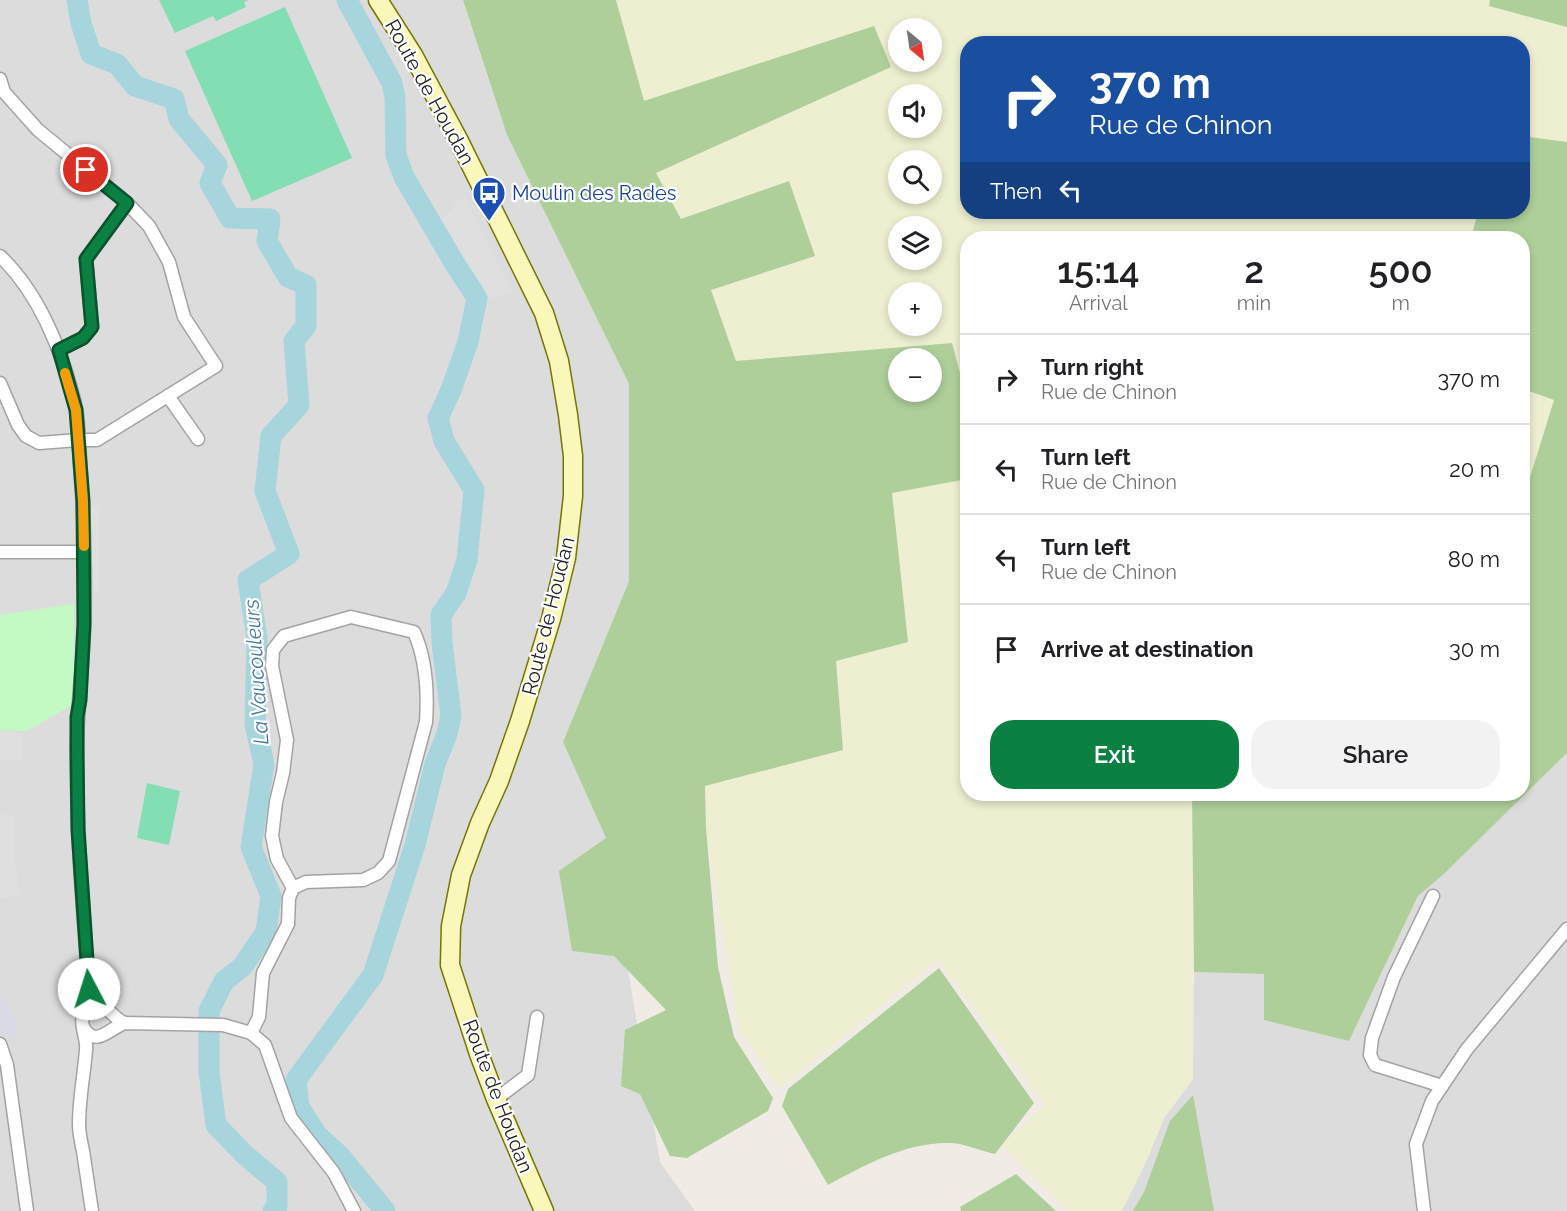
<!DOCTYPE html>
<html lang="en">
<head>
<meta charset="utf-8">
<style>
	body { margin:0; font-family:Raleway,sans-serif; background:#f2f2f2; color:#202124; height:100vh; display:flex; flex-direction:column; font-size:22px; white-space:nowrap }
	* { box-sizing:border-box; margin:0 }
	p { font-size:20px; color:#757577 }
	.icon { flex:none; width:33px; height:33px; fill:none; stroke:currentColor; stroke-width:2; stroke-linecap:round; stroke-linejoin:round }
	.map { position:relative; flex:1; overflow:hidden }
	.details { position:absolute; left:960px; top:231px; width:570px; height:570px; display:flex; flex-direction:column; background:#fff; border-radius:24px; box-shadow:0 3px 9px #0003 }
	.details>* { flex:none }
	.top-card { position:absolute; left:960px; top:36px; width:570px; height:183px; border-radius:24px; box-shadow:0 3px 9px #0003; background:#1a4fa0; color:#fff; overflow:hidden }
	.needle { width:39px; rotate:151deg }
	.tools { position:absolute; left:888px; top:18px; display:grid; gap:12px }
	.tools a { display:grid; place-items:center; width:54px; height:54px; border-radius:50%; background:#fff; box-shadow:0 3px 9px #0003; font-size:30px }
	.pin { position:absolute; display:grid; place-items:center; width:51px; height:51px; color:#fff; margin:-26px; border:3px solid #fff; border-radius:50%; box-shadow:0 2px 6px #0007 }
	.me { position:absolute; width:66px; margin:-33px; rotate:355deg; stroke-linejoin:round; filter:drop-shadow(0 0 4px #0008) }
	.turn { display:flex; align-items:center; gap:21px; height:126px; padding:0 30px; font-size:27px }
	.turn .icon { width:78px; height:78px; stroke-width:2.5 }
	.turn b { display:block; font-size:42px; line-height:51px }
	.then { display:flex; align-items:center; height:57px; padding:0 30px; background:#0003; gap:12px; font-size:22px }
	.eta { display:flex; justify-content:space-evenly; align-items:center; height:102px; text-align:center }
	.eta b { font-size:36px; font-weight:600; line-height:42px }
	.primary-button { display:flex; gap:12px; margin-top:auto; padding:12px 30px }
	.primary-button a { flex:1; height:69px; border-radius:24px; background:#0b8043; color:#fff; font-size:24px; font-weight:600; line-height:69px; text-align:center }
	.primary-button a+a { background:#f2f2f2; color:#202124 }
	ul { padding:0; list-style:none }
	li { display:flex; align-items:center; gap:18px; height:90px; padding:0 30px; border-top:2px solid #e0e0e0 }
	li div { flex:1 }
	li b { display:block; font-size:22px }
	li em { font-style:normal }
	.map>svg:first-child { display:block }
	.residential { fill:#dddcdc }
	.farmland { fill:#eeeed0; fill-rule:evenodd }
	.forest { fill:#aecf9a; fill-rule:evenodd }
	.park { fill:#c3f9c2 }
	.pitch { fill:#83deb3 }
	.parking { fill:#dfdfdf }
	.plaza { fill:#d9dae5 }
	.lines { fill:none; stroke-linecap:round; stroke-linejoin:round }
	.river { stroke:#a6d5dd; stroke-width:21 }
	.street-casing { stroke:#a3a3a3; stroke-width:15 }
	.secondary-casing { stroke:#747605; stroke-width:21 }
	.street { stroke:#fff; stroke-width:12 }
	.secondary { stroke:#f9f7b9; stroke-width:18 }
	.route-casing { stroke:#07532c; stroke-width:15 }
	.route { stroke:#0b8043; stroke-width:10 }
	.slow { stroke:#f59e0b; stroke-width:10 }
	.labels { text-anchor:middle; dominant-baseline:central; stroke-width:4.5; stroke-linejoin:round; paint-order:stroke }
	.street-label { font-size:20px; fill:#1f1f1f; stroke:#fff }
	.transit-label { font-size:20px; fill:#164399; stroke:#fff; text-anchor:start }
	.water-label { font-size:21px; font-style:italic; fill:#457a9f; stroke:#fff }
</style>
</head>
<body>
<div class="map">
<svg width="1567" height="1211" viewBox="0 0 1567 1211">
	<rect width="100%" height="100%" fill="#f0ebe5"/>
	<g class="residential">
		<path d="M0,0h463l44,135 122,249v197l-66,161 43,96 54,324 35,49h-695z"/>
		<path d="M1567,753v458h-445l27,-56 15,-37 29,-39 1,-107 71,2 84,67 69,-145 26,-22z"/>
	</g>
	<g class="farmland">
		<path d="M616,0h874l-1,6 78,21v115l-44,-6 -1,-92h-554v168h510l-7,26h-503l-1,162 -15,-57 -216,18 -25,-71 78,-109 -108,38 -26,-46 235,-106 -247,34zM898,28h34v34h-34zM898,94h34v34h-34zM898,160h34v34h-34zM898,226h34v34h-34zM898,292h34v34h-34z"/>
		<path d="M1523,389l31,11 -31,100z"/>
		<path d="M967,479l1,315h224l1,285 -29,39 -15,37 -27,56h-54l-66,-66 43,-41 -107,-145 -159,130 -40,-61 -33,-200 -1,-42 138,-36 -7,-90 72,-18 -17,-149z"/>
	</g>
	<g class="forest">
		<path d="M463,0h153l28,101 230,-75 17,41 -235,106 25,46 108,-38 26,75 -104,34 25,71 216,-18 15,57v79l-75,14 16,149 -72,19 7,89 -138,36 1,42 12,139 16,70 39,61 -5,13 -81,47 -17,-2 -30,-62 -19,-8 4,-56 41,-20 -52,-54 -42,-5 -13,-80 47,-33 -43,-96 66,-161v-197l-122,-249zM898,358h34v34h-34z"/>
		<path d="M1490,0h77v27l-78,-21z"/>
		<path d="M1523,136l44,6v611l-123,121 -26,22 -69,145 -85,-21v-46l-70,-2 -2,-178h330l1,-294 31,-100 -31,-11 -1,-151h-51l7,-26h44z"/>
		<path d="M939,968l95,135 -39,51c-14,-3 -32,-11 -45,-11 -44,-1 -85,22 -122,42l-46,-79 6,-17z"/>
		<path d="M1193,1095l21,116h-81l11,-19 26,-71z"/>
		<path d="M1016,1174l40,37h-95l-1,-4z"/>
	</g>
	<path class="park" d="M74,604v100l-47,27 -27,-1v-115z"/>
	<g class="pitch">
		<path d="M159,0h90l-5,2 2,5 -30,14 -3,-5 -38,17z"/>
		<path d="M285,7l67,151 -100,43 -67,-150z"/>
		<path d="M147,783l33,8 -11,54 -32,-7z"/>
	</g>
	<g class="parking">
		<path d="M465,198l48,94 -30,9 -45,-79 7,-5 12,-15z"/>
		<path d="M99,505v86h-8v-85z"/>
		<path d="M0,731l23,2v26h-23z"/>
		<path d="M0,815h14l1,47 5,33 -20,3z"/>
	</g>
	<path class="plaza" d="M0,993l18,32 -5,20 -13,-20z"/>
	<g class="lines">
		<g class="river">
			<path d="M77,0l4,23 10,31 26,10 18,22 39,13 5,20 38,46 -7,18 20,35 40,1 -3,22 21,36 18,8v41l-12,15 5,64 -28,31 -6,55 24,63 -41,26 9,58 -2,86 9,40 -13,83 20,49 -5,36 -24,35 -18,14 -15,30v61l7,53 29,30 32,27v24l-4,5"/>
			<path d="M347,0l45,83 3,15 1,57 8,22 51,87 22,34 -9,44 -17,48 -13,28 6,23 30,49 -7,70 -11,33 -15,22 1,28 9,73 -4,18 -12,30 -20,81 -42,130 -77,105 3,27 18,28 23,21 45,55"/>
		</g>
		<g class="street-casing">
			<g id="street">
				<path d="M0,79l4,13 34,38 89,73 22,23 20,36 15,55 32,49 -119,74h-19l-39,3 -13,-7 -8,-11 -18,-42"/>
				<path d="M0,256c41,39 63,98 76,152 3,18 3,37 4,55 4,54 6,109 4,163 -1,41 -7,82 -7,123 -1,80 6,160 12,240l-1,16 -2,6"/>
				<path d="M59,350l24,-12 9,-11 -6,-68 41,-56"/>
				<path d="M168,396l30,43"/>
				<path d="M0,552h84"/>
				<path d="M1433,896l-39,81 -22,61 -2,17 5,10 67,21"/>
				<path d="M83,1027c13,22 26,1 42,-4l98,2 28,8 14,12 26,73 43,55 20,38"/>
				<path d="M251,1033l8,-16 4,-44 25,-49 1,-26 4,-10 13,-6 57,-2 15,-7 11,-12 37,-139c2,-30 0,-63 -12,-90l-63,-15 -67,19 -11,14 -1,16 15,74 -4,33 -7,29 -4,34 5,23 16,29"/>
				<path d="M0,1044l7,21 20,146"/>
				<path d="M496,1099l32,-24 9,-58"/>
				<path d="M92,1211c-3,-20 -6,-40 -9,-60 -2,-9 -4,-18 -4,-27 0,-25 5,-49 7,-74 2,-13 -12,-34 4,-43 16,-8 22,12 35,16"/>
				<path d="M1424,1211l-8,-67 16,-43 35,-52 100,-120"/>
			</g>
		</g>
		<g class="secondary-casing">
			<path id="secondary" d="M378,0l35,55 46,86 85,172 15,48 9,54 5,41v40l-7,62 -15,61 -31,102 -21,60 -19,42 -19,52 -10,51 -1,39 29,89 17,45 48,112"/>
		</g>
		<use href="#street" class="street"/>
		<use href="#secondary" class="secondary"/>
	</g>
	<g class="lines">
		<g class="route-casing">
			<path id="route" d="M86,170l41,33 -41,56 6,68 -9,11 -24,12 17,60 7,91 1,123 -4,76 -3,17v34l1,79 11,159"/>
		</g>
		<use href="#route" class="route"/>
		<path class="slow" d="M65,373l11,37 7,91 1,45"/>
	</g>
	<defs>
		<g id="bus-pin" transform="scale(1.725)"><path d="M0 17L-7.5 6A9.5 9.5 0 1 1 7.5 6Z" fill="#1a4fb4" stroke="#fff"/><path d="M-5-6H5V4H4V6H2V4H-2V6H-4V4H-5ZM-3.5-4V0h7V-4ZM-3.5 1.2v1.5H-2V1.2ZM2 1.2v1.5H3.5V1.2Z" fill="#fff"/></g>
	</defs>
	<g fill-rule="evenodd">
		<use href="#bus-pin" x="489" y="193"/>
	</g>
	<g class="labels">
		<g class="street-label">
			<text transform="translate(430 92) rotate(61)">Route de Houdan</text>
			<text transform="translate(548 616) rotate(-76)">Route de Houdan</text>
			<text transform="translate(498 1096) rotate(69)">Route de Houdan</text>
		</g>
		<g class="transit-label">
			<text x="512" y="193">Moulin des Rades</text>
		</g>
		<g class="water-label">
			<text transform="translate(256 672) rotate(-94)">La Vaucouleurs</text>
		</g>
	</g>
</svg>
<div class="tools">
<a><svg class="needle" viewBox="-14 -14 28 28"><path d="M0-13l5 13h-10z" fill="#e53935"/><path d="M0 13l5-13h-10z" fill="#757577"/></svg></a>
<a><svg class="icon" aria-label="sound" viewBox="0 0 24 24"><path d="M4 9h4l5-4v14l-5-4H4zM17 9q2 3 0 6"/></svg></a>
<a><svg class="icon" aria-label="search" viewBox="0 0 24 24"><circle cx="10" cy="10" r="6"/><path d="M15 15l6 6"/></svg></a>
<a><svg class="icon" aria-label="layers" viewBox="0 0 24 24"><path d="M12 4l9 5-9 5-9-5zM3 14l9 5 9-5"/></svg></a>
<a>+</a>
<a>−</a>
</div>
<div class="pin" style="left:86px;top:170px;background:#d93025"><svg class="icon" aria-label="arrive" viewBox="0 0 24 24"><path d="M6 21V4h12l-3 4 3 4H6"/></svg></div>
<svg class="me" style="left:89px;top:989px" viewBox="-20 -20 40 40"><circle r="19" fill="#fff"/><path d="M0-13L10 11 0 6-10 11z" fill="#0b8043"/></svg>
<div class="top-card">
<div class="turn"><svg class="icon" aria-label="right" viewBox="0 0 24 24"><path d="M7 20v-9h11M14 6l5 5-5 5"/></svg><div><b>370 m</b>Rue de Chinon</div></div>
<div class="then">Then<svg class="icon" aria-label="left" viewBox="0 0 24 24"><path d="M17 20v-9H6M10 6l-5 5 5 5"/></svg></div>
</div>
<section class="details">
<div class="eta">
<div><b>15:14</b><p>Arrival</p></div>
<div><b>2</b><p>min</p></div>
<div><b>500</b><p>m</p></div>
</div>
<ul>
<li><svg class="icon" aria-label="right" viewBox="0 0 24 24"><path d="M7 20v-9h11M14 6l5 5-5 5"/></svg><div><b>Turn right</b><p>Rue de Chinon</p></div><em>370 m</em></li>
<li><svg class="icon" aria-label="left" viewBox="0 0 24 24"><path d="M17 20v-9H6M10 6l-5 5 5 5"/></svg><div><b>Turn left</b><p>Rue de Chinon</p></div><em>20 m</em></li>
<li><svg class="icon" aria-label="left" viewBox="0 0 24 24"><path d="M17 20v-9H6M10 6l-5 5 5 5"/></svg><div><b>Turn left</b><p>Rue de Chinon</p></div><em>80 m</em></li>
<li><svg class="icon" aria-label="arrive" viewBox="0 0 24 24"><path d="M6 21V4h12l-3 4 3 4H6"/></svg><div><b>Arrive at destination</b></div><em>30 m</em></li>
</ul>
<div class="primary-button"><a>Exit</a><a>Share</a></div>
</section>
</div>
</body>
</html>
